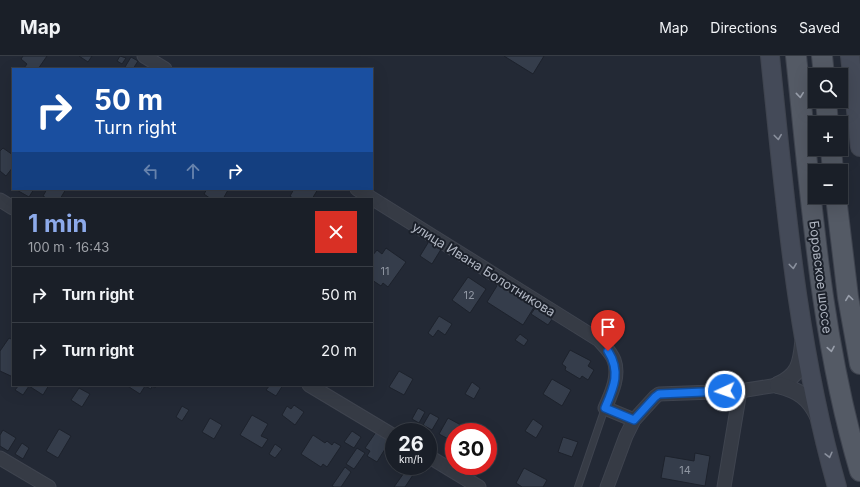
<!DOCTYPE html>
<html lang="en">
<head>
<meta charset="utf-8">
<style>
	body { margin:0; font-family:Inter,sans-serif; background:#232730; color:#f1f3f6; height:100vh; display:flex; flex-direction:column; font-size:15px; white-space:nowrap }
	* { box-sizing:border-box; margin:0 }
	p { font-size:13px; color:#9fa2a8 }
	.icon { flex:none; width:22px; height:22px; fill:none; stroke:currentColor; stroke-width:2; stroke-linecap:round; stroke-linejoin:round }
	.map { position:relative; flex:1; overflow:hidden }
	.panel { position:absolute; left:12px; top:142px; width:361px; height:188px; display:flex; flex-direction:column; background:#1a1f28; border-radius:0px; box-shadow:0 4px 16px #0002,0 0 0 1px #383d45 }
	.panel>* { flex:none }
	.hud { position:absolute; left:12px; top:12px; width:361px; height:122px; border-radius:0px; box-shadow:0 4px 16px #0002,0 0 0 1px #383d45; background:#1a4fa0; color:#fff; overflow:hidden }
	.tools { position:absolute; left:808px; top:12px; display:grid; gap:8px }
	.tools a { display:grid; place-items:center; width:40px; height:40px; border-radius:0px; background:#1a1f28; box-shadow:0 4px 16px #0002,0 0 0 1px #383d45; font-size:20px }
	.speed { position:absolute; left:385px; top:367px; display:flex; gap:8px; font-size:20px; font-weight:700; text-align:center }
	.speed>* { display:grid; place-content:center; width:52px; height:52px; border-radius:50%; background:#1a1f28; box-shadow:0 4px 16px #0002,0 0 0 1px #383d45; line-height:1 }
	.speed small { font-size:10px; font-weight:400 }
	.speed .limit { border:6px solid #d22; background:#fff; color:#111 }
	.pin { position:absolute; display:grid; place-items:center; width:34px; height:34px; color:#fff; margin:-41px -17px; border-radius:50% 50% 50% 0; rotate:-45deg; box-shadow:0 0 4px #0007 }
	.pin .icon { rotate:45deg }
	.me { position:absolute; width:44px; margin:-22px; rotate:267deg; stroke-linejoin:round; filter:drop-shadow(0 0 3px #0008) }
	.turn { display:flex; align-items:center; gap:14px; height:84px; padding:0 16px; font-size:18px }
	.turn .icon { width:52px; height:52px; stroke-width:2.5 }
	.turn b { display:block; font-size:28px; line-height:34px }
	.lanes { display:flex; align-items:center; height:38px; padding:0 16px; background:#0003; justify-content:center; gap:20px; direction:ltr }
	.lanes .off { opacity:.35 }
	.round { display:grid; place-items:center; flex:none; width:42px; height:42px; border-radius:0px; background:#232730 }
	.head { display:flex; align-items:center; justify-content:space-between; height:68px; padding:0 16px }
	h1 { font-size:24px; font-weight:700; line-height:30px; color:#8daaea }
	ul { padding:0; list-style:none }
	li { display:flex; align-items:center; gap:12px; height:56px; padding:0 16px; border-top:1px solid #383d45 }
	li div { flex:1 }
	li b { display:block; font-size:15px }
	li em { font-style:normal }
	header { display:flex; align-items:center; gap:24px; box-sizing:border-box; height:56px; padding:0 20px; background:#1a1f28; border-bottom:1px solid #383d45 }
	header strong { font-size:19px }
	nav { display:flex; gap:22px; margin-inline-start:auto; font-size:14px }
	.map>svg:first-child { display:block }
	.building { fill:#353d4b; stroke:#1d222c }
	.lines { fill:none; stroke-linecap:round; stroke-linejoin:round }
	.service-casing { stroke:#3f444f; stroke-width:8 }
	.minor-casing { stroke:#3f444f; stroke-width:15 }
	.tertiary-casing { stroke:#3f444f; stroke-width:18 }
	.secondary-casing { stroke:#3f444f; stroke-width:20 }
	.primary-casing { stroke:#3f444f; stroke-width:22 }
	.service { stroke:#363b45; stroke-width:6 }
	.minor { stroke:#363b45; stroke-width:13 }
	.tertiary { stroke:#363b45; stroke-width:16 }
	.secondary { stroke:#444a58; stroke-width:18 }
	.primary { stroke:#545a65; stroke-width:20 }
	.oneway { stroke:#999fab }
	.oneway2 { stroke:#8a909d }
	.route-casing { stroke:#114b97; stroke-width:10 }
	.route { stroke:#1a73e8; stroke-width:7 }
	.labels { text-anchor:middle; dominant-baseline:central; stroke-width:4; stroke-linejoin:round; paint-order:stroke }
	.number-label { font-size:11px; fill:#8f96a2 }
	.street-label { font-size:13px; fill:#b0b6c2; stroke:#1b202a }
</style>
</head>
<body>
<header>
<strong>Map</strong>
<nav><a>Map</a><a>Directions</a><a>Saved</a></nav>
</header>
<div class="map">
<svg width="860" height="431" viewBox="0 0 860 431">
	<rect width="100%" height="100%" fill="#232935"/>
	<g class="building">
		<path d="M23,0h24l-9,13h-12l-2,-1 3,-4 -6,-5z"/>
		<path d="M79,0h13l-4,6z"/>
		<path d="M120,0l6,2 -4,6 -5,-3z"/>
		<path d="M504,0h40l-11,18z"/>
		<path d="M131,1l7,4 -5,8h-6l-2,-2z"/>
		<path d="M3,92l10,7v12l-7,9 -6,-5v-20z"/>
		<path d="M15,133h19l-5,8z"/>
		<path d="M47,133h19l-6,10h-12l-5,-3z"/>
		<path d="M207,133h19l2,1 -5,9h-12l-7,-5z"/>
		<path d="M294,133h24l-6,10h-18l-4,-3z"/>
		<path d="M431,182l12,8 -11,18 -12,-8z"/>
		<path d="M386,192l20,14 -18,25 -5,-4 -2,3 -9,-6v-24l5,-6 5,4z"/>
		<path d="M468,221l18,12 -16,24 -18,-13z"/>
		<path d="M500,225l36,23 -13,21 -36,-23z"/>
		<path d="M538,248l17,11 -7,10 -17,-11z"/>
		<path d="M439,260l13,8 -7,11 -7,-5 -5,7 -5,-4z"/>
		<path d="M520,278l8,6 -4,6 -9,-6z"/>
		<path d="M9,282l4,2v37l-13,-6v-20z"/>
		<path d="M570,294l21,11 -3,5 6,4 -6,10 -6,-4 -2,3 -15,-9 1,-3 -4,-3z"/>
		<path d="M399,315l14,8 -9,16 -15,-8z"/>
		<path d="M552,323l19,11 -9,16 -19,-12z"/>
		<path d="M472,326l8,6 -6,11 -9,-5z"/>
		<path d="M19,329h30l-6,10 -14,-9 -6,9 -8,-5z"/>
		<path d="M126,329h31l-2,3 -3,-2 -1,3 -6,-3 -5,8z"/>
		<path d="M270,329h13l-7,11 -10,-6z"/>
		<path d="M79,332l11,6 -8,13 -11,-7z"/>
		<path d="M294,349l10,7 -9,13 -13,-10 5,-9 4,3z"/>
		<path d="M182,350l7,4 -7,11 -6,-4z"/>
		<path d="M418,352l7,4 -6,11 -7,-4z"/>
		<path d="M430,357l9,5 -7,12 -9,-5z"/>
		<path d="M252,359l16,9 -7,12 7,3 -6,9 -22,-13z"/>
		<path d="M210,362l12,7 -8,14 -12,-7z"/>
		<path d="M448,362l22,12 -1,2h-15v10l-15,-8z"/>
		<path d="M533,363l10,7 -7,12 -11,-7z"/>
		<path d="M59,373l12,7 -13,22 -12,-7z"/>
		<path d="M3,374l13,8 -8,13 -8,-5v-11z"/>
		<path d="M352,375l9,6 -7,11 -10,-6z"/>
		<path d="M376,376l14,9 -13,21 -10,-6 3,-5 -5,-3z"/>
		<path d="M313,379l12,8 2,-2 5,4 2,-3 7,4 -14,21 -4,-3 -2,3 -20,-13z"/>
		<path d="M563,381l15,5 -6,15 -14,-5z"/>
		<path d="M22,387l7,5 -6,11 -8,-5z"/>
		<path d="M275,388l7,5 -7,9 -6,-4z"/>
		<path d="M391,389l3,2v9l-8,-4z"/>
		<path d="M357,392l8,5 -11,16 -8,-5z"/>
		<path d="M695,397l15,3 -5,30 -44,-8 4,-22 29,5z"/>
		<path d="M345,411l6,5 -10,15h-7l-2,-1z"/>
		<path d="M524,412l23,12 -4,7h-21l-6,-4z"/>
		<path d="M406,414l7,5 -8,12h-11z"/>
	</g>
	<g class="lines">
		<g class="service-casing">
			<path id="service" d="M578,431l27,-79"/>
		</g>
		<g class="minor-casing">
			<g id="minor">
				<path d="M144,0l21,13"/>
				<path d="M357,133l242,151c5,6 12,12 15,20 6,16 -3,34 -9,48l29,12"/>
				<path d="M0,144l13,8"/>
				<path d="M309,329l85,51"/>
				<path d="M428,400l51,31"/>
				<path d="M0,402l49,29"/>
				<path d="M607,431l19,-51 8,-16 21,-23 4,-3 81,-3 38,-6"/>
				<path d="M724,431l16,-96"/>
			</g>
		</g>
		<g class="tertiary-casing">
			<g id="tertiary">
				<path d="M778,329c20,-9 23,-20 25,-41"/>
				<path d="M778,329c20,5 31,12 40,31"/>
			</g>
		</g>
		<g class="secondary-casing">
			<g id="secondary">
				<path d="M770,0c15,144 27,291 67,431"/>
				<path d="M850,0l10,91"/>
			</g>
		</g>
		<g class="primary-casing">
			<g id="primary">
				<path d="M796,0c15,139 24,280 64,415"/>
				<path d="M822,0l2,19"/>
				<path d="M826,45l2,22"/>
				<path d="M831,93l2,22"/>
				<path d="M836,141l12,100 12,67"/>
			</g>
		</g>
		<use href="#service" class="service"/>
		<use href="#minor" class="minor"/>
		<use href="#tertiary" class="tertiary"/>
		<use href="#secondary" class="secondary"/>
		<use href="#primary" class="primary"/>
	</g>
	<defs><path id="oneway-chevron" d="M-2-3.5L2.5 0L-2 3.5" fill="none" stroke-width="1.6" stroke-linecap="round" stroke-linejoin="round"/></defs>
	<g class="oneway">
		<use href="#oneway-chevron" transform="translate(800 39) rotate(84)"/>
		<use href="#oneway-chevron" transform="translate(849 242) rotate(-98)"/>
		<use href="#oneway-chevron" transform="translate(831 293) rotate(80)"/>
	</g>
	<g class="oneway2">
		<use href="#oneway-chevron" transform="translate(778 81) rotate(83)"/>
		<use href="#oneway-chevron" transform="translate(793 210) rotate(83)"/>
		<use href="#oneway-chevron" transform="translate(829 399) rotate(76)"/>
	</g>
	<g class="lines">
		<g class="route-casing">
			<path id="route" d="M608,295c13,21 6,36 -3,57l29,12 21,-23 4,-3 66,-3"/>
		</g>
		<use href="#route" class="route"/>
	</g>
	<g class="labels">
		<g class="number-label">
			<text x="385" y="215">11</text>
			<text x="469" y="239">12</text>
			<text x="685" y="414">14</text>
		</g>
		<g class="street-label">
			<text transform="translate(484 213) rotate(32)">улица Ивана Болотникова</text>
			<text transform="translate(821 221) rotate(83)">Боровское шоссе</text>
		</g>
	</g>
</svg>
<div class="tools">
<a><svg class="icon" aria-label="search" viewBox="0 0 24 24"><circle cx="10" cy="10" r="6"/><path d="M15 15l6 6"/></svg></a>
<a>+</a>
<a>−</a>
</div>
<div class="speed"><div>26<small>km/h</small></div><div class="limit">30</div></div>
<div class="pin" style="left:608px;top:295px;background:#d93025"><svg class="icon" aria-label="arrive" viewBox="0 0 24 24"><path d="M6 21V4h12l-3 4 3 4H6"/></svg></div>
<svg class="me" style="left:725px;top:335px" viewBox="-20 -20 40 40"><circle r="17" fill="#1a73e8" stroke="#fff" stroke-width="3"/><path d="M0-11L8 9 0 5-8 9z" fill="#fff"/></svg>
<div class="hud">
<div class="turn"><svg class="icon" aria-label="right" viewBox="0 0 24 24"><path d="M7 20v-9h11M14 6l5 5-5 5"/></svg><div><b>50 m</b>Turn right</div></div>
<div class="lanes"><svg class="icon off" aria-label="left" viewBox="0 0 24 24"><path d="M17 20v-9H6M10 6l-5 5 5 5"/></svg><svg class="icon off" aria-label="ahead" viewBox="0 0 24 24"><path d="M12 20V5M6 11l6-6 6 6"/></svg><svg class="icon" aria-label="right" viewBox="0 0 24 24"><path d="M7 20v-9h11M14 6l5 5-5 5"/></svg></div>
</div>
<section class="panel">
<div class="head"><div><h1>1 min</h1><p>100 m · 16:43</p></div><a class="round" style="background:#d93025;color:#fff"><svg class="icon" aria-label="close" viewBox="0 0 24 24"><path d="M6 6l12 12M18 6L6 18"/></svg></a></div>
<ul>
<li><svg class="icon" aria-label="right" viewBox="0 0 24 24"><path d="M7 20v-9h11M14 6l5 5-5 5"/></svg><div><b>Turn right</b></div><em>50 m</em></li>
<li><svg class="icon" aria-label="right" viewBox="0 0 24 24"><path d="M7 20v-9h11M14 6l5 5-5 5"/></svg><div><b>Turn right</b></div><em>20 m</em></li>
</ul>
</section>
</div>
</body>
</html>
